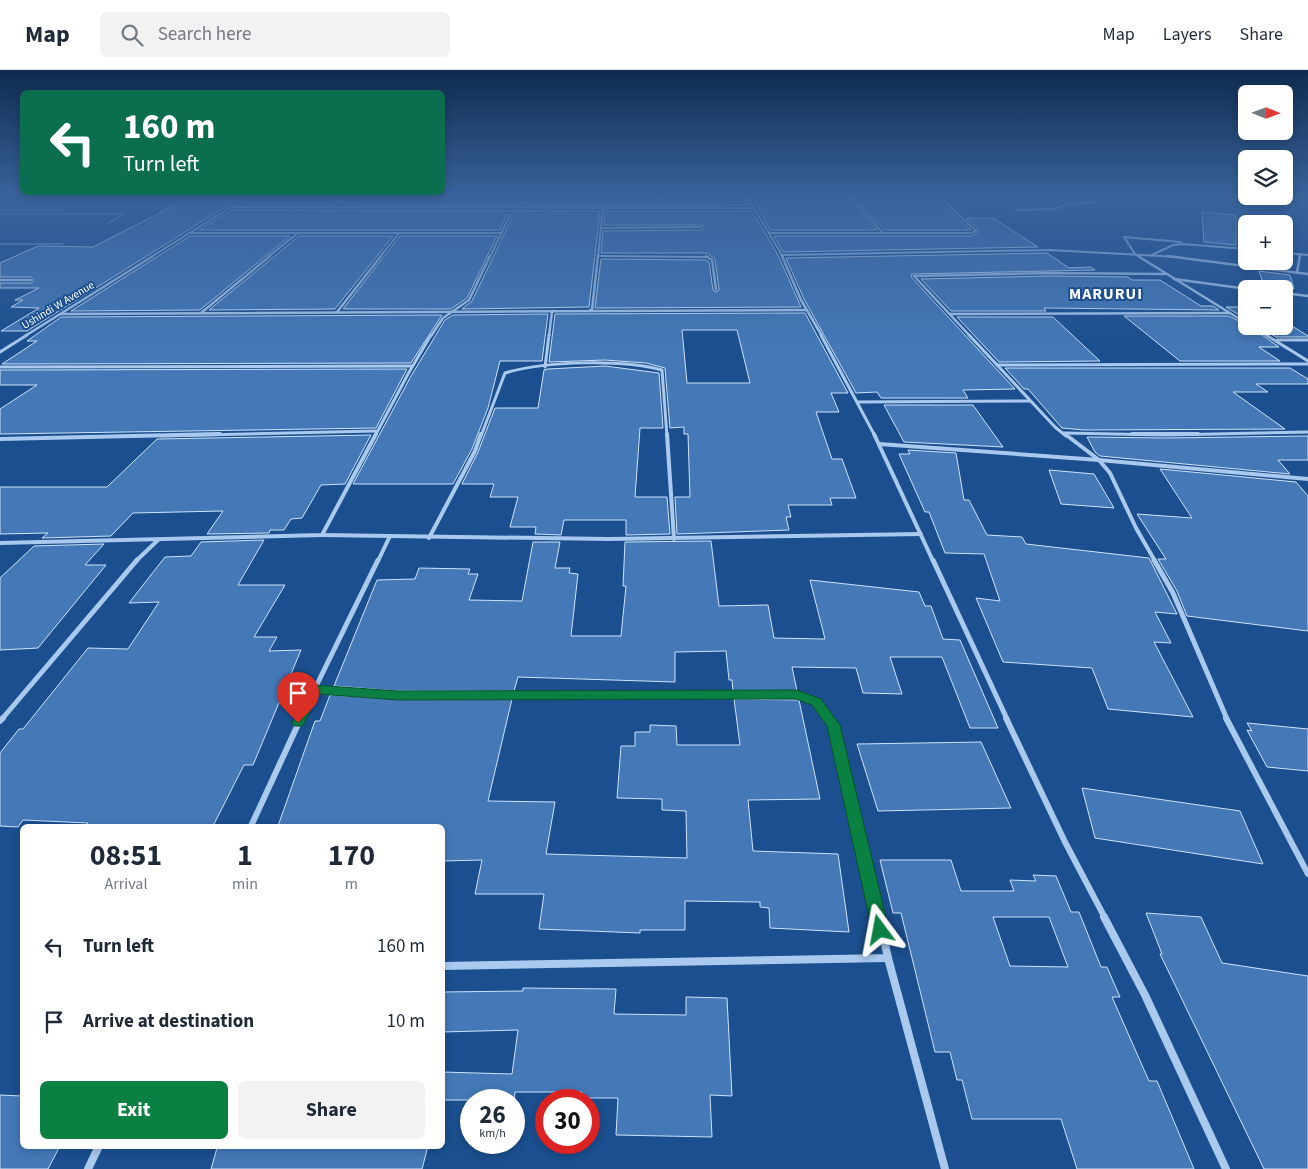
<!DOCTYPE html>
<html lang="en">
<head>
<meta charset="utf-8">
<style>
	body { margin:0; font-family:"Source Sans 3",sans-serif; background:#f2f2f3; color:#1f2937; height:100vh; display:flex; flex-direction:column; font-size:19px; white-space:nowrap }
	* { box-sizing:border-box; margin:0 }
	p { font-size:16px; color:#747a83 }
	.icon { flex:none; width:28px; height:28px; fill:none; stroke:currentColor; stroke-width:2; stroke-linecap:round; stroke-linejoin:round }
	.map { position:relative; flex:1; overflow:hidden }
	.details { position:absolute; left:20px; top:754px; width:425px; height:325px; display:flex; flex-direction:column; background:#fff; border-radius:8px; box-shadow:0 2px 8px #0003 }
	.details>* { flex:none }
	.hud { position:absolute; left:20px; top:20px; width:425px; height:105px; border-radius:8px; box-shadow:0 2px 8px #0003; background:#0b6e4f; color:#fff; overflow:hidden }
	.needle { width:32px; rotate:91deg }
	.fabs { position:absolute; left:1238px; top:15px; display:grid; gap:10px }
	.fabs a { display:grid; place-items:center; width:55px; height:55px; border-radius:8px; background:#fff; box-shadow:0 2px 8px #0003; font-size:25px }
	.speed { position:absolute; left:460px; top:1019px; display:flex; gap:10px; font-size:25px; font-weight:700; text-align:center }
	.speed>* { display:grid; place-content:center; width:65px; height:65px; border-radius:50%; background:#fff; box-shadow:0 2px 8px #0003; line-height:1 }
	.speed small { font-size:12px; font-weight:400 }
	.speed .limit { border:8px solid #d22; background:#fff; color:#111 }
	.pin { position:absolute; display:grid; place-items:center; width:42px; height:42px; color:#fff; margin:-51px -21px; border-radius:50% 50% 50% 0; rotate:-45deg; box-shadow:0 0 5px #0007 }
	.pin .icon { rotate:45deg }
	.me { position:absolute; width:55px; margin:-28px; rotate:347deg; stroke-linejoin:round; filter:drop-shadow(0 0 4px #0008) }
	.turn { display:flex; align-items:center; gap:18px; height:105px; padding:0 20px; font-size:22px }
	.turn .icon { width:65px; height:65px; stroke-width:2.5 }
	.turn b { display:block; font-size:35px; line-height:42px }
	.eta { display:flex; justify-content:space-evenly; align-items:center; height:85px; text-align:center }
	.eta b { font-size:30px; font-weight:700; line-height:35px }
	.cta { display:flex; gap:10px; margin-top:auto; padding:10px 20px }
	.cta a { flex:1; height:58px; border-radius:8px; background:#0b8043; color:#fff; font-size:20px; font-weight:700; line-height:58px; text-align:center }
	.cta a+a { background:#f2f2f3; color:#1f2937 }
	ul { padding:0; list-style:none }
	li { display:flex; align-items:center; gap:15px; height:75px; padding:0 20px }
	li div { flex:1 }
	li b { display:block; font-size:19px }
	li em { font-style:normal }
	header { display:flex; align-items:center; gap:30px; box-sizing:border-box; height:70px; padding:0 25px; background:#fff; border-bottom:1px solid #e0e1e3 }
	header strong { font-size:24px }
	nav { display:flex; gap:28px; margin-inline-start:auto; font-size:18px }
	.search { width:350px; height:45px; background:#f2f2f3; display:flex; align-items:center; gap:12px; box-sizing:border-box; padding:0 18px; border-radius:8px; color:#747a83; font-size:19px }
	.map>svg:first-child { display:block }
	.building { fill:#4478b7; stroke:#cfe3fa; fill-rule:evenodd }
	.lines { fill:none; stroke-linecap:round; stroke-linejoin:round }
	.lane { stroke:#a9c9ee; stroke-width:1 }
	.street-far6 { stroke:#a9c9ee; stroke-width:2 }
	.street-far5 { stroke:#a9c9ee; stroke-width:2.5 }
	.street-far4 { stroke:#a9c9ee; stroke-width:3 }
	.street-far3 { stroke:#a9c9ee; stroke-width:4 }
	.street-far2 { stroke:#a9c9ee; stroke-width:5 }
	.street-far1 { stroke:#a9c9ee; stroke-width:6 }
	.street { stroke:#a9c9ee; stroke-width:8 }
	.route { fill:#0b8043; stroke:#07532c }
	.labels { text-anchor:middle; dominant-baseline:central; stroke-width:4; stroke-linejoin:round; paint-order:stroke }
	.far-street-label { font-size:11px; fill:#fff; stroke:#1b4f8f }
	.far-district-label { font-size:16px; font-weight:bold; letter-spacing:1px; fill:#fff; stroke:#1b4f8f }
</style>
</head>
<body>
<header>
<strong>Map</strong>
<div class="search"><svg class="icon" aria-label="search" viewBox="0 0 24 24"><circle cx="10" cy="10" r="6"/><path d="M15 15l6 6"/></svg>Search here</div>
<nav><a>Map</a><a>Layers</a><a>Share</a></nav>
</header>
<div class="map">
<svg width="1308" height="1099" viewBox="0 0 1308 1099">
	<rect width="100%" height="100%" fill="#1b4f8f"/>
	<g class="building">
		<path d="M197,124h49l-219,137h-26l38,-23 -28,-1 12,-7h-8l24,-12h-39v-5h31l3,-3 -3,-3h-31v-14l38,-17 55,1z"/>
		<path d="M255,124h88l-12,10h-90z"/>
		<path d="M351,124h83l-9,11 -85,-1z"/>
		<path d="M441,124h85l-6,11h-87z"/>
		<path d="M532,124h120l1,5h7v6h-133z"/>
		<path d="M765,124l81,2 31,34h-107l-17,-32h14z"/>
		<path d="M872,125l63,2 36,33h-87l-31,-34z"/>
		<path d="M703,128h44l3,7h-84l-1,-6z"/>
		<path d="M232,140l368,1 -11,96 -127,2 10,-8 40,-83 -2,-4 -4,2 -6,14h-301z"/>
		<path d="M605,141h147l26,44 23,52 -206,1 6,-49 105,1 3,2 4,28 4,2 2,-3 -4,-30 -8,-6h-106l2,-22 98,-1 3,-2 -1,-3h-99z"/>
		<path d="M1202,142l34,3v30l-32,-3z"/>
		<path d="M966,148h27l45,29 -255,5 -9,-16h197l7,-3v-4z"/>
		<path d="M190,166h100l-90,74 -129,1z"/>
		<path d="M299,166h94l-58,73 -126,1z"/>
		<path d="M400,166h97l-30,62 -16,11h-108z"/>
		<path d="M1047,183l22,15 21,-1 5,3 -184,4 1,4 103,111 -52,1 5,8h-87l-4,-6 -21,1 -52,-94 -18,-41z"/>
		<path d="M1284,186l4,12 -30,-4 -1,-3h27z"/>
		<path d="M1259,201l31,4 4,14 -30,-3z"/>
		<path d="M1050,206l78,1 4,3h28l41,26h12l6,4 -175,-2 2,3h-95l-30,-32z"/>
		<path d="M1226,237h20v12z"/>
		<path d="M805,243l43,80h-17l8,19h-23l16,47h10l14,39h-26l2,7h-44l3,12h-5l3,13 -112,4 -2,-37h15l-2,-63h-4v-7l-14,1 -5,-60 -19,-5 -41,-3 -56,2 6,-48zM682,260h55l13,53h-63z"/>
		<path d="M548,244l-6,47h-42l-12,47 -16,41 -19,35h-100l58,-108 34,-56 8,-5z"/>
		<path d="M442,245l-31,48 -409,1 35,-23h-10l34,-24z"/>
		<path d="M1124,246h105l20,10 30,21h-20l21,14h-100z"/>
		<path d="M957,247h96l47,44 -101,1z"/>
		<path d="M1284,251l24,15v1h-32l-18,-11h26z"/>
		<path d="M605,296l54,7 4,55h-23l-5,69h32l3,37 -44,1v-15h-62l-3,15 -26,-1 1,-7h-26l8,-30h-28l4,-13h-32l16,-32 17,-44h43l6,-38 4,-1z"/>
		<path d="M1005,298h285l18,11v5h-52l12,8h-35l52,37 -201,1 -22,-2 -34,-39h-4z"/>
		<path d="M407,299l-31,59 -376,6v-25l37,-24h-37v-15z"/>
		<path d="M884,335h89l30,42 -99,-5z"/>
		<path d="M371,365l-26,49 -24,1 -19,33 -11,1 -7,11h-14l-1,3 -62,1 16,-23 -90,2 -22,23 -69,2 6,-5 -48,1v-47h107l50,-48z"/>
		<path d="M1308,366v24h-30l12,14 -190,-18 -5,-4 -8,-15 79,1z"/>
		<path d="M908,380l48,3 8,47h5l18,35 35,2 4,7 123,14 28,56 -22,-2 16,31 -17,-1 39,75 -85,-8 -16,-41 -89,-6 -27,-64 24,3 -16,-47 -39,-1 -16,-41h-4l-26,-58h11z"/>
		<path d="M1160,399l136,13 12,14v135l-121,-15 -10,-25 -19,-32h8l-29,-45 55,4z"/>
		<path d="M1049,400l45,4 20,34 -53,-4z"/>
		<path d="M264,470l-26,45h47l-31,52h23l-8,14 32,-1 -48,115h-9l-31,61h-127l2,-3 -65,-3 -5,7 -18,-1v-73l19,-24h4l65,-81 40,1 31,-47 -30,1 36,-46 26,-1 10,-14z"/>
		<path d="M711,471l8,65 49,-1 6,33 51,1 -15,-59 109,12 6,14h6l12,33 17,1 38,88h-28l-28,-71h-52l12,37 -39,-1 -7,-25 -64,-1 5,24h-64l-1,-11h-3l-3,-29 -51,1v30l-157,-5 -4,14h-116l-64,-5 43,-106 38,-1 4,-11 51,1 -2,5h10l-9,26 53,1 11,-59h27l-5,26h15l-1,5 9,1 -7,62h50l5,-50h-3l2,-44z"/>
		<path d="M104,474l-19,21h21l-68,83 -38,2v-72l34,-32z"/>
		<path d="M330,625l68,4h114l-24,102 67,1 -9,52 141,4 -1,-47 -24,-1v-11l-45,-1 4,-52h14v-14h15v-7l26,1 1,19h63l-6,-46 65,1 21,99 -72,1 5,51 85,3 11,78 -79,-4 -1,-20 -9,-1v-5l-75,-1v29h-45v3l-101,-4 5,-35h-69l7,-34 -40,1v-35h-164l37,-105h5z"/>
		<path d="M1247,653l61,6v42l-41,-4 -20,-37 5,1z"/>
		<path d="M981,672l30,66 -133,3 -21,-67z"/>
		<path d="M1082,718l158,23 23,53 -168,-26z"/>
		<path d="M880,790h71l10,31h53l-4,-11 26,1 -3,-6 23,1 15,36h8l22,55h6l13,30h-8l37,84h8l37,88h-117l-16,-50h-89l-10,-39h-5l-7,-28h-15l-34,-139h-8zM993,847h56l19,50 -58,-1z"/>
		<path d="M1146,843l55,4 21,46 86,13v193h-44l-104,-215h2z"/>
		<path d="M523,918l93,1 -2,25 72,1v-18l41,1 5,98 -22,-1 2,42 -96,-2 2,-37h-36v-6h-67l-1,8h-72v-28l70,2 6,-44 -76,2v-40l81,-1z"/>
		<path d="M0,1025l22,1v50h38l-12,23h-48z"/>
		<path d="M244,1076h184l-6,23h-211l6,-21z"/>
	</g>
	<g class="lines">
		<g class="lane">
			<path d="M0,140h64"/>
			<path d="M0,144h124l-17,10"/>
			<path d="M0,174h63"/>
		</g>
		<g class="street-far6">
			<path d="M662,124l1,12"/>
			<path d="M748,124l6,14"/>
			<path d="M0,130l15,-6"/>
			<path d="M333,136l15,-12"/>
			<path d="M523,136l6,-12"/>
			<path d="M230,137l524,1 29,49"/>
			<path d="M427,137l11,-13"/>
			<path d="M1016,140l38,-1 14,-5 29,-2 -12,-8"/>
			<path d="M602,158l99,-1"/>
			<path d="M189,163h313"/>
			<path d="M770,163h113l-35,-39"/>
			<path d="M883,163h88l5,-2 -39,-37"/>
			<path d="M1124,167l11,17 5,3"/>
			<path d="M1124,167l57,5"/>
			<path d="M1284,183l24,2"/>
			<path d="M781,185l269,-5 129,7"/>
			<path d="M1152,185l21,-10 10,-1 63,5"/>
			<path d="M598,186l110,1"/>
			<path d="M151,187l101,-63"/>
			<path d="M268,187l30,-24"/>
			<path d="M380,187l19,-24"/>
			<path d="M490,187l19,-40"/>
			<path d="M598,187l5,-51"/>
			<path d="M1299,187l1,-3"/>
		</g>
		<g class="street-far5">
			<path d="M706,186l6,4 4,29"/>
			<path d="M782,186l19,44 21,36"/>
			<path d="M1138,186l108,67"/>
			<path d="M1167,186l141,18"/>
			<path d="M1297,202l3,-16"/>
			<path d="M1174,209l74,10"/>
			<path d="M0,210h31"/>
			<path d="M1284,223l24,3"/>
			<path d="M590,240h2l6,-54"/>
			<path d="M337,242l44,-56"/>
			<path d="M201,243l69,-57"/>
			<path d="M60,244l746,-4"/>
			<path d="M950,244l280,-1"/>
			<path d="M1252,256l16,10"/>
			<path d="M25,266l128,-80"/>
			<path d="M431,266l12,-18 26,-18 21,-44"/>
			<path d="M549,266l3,-25h2"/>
			<path d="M970,266l-56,-60 136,-3 115,1"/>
		</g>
		<g class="street-far4">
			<path d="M821,265l54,101"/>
			<path d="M969,265l86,92 11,9"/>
			<path d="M1266,265l42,26"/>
			<path d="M1277,270h31"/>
			<path d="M0,282l27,-17"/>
			<path d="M997,295l311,-1"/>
			<path d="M0,297l412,-1"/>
			<path d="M545,297l4,-32"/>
			<path d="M857,332l173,-1"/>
			<path d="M1064,363l102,2 142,-3"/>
			<path d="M161,366l215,-5"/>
			<path d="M375,366l33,-62 23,-39"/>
			<path d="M481,366l24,-63c41,-12 116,-14 157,-3l5,66"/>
		</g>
		<g class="street-far3">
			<path d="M667,364l7,105"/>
			<path d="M874,364l59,127"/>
			<path d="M1065,364l34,26 11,13 26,55 19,33"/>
			<path d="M1132,364h66"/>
			<path d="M0,369l220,-5"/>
			<path d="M879,374l220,16 209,19"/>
			<path d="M322,465l286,4 313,-5"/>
			<path d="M429,468l46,-87 6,-17"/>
			<path d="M0,473l322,-8 54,-101"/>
			<path d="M136,491l22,-21"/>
			<path d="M378,491l12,-25"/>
		</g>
		<g class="street-far2">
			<path d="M933,490l74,159"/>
			<path d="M1154,490l19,33 54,126"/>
			<path d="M314,619l84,6h399l19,7 13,17"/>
			<path d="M2,649l135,-159"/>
			<path d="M300,649l78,-159"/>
		</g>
		<g class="street-far1">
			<path d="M828,648l6,7 45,193"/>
			<path d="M1006,648l59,124 40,76"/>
			<path d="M1226,648l82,156"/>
			<path d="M0,651l3,-3"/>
			<path d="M251,756l50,-108"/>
		</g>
		<g class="street">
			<path d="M1104,847l41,78 81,174"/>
			<path d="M888,888l57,211"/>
			<path d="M442,896l446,-8 -9,-41"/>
			<path d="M88,1099l11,-23"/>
		</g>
	</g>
	<linearGradient id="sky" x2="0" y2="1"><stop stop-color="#0f2b4f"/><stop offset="0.45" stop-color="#39639b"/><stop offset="1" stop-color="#39639b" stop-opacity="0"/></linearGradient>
	<rect width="1308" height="278" fill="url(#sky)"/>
	<path class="route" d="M314,615l84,6 399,-1 24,9 19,26 49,205 -3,5 -6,2 -5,-2 -3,-5 -45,-204 -15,-21 -16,-6 -398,1 -80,-6 -15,32h-9l-2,-3 15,-34z"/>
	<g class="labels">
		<g class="far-street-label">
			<text transform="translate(58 235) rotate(-31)">Ushindi W Avenue</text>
		</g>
		<g class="far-district-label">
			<text x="1106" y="224">MARURUI</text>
		</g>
	</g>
</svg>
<div class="fabs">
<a><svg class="needle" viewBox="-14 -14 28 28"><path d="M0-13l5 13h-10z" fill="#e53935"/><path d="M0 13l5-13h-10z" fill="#747a83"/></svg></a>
<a><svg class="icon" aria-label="layers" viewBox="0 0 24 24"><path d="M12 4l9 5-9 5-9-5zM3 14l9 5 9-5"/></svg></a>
<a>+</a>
<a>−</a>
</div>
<div class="speed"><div>26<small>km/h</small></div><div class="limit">30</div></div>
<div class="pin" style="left:298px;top:653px;background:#d93025"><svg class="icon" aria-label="arrive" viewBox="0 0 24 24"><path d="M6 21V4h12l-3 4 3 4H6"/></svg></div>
<svg class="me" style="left:880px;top:860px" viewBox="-20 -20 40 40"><path d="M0-17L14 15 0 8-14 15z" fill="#0b8043" stroke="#fff" stroke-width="4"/></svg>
<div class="hud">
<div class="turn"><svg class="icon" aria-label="left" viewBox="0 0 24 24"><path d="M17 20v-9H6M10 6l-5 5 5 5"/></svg><div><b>160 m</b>Turn left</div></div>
</div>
<section class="details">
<div class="eta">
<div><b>08:51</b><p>Arrival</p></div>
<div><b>1</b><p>min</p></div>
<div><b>170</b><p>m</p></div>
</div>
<ul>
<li><svg class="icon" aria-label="left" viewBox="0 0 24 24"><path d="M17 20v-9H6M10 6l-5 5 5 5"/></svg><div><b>Turn left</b></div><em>160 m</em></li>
<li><svg class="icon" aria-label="arrive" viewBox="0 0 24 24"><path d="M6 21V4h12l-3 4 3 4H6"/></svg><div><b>Arrive at destination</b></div><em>10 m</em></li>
</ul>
<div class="cta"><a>Exit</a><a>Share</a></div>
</section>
</div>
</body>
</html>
